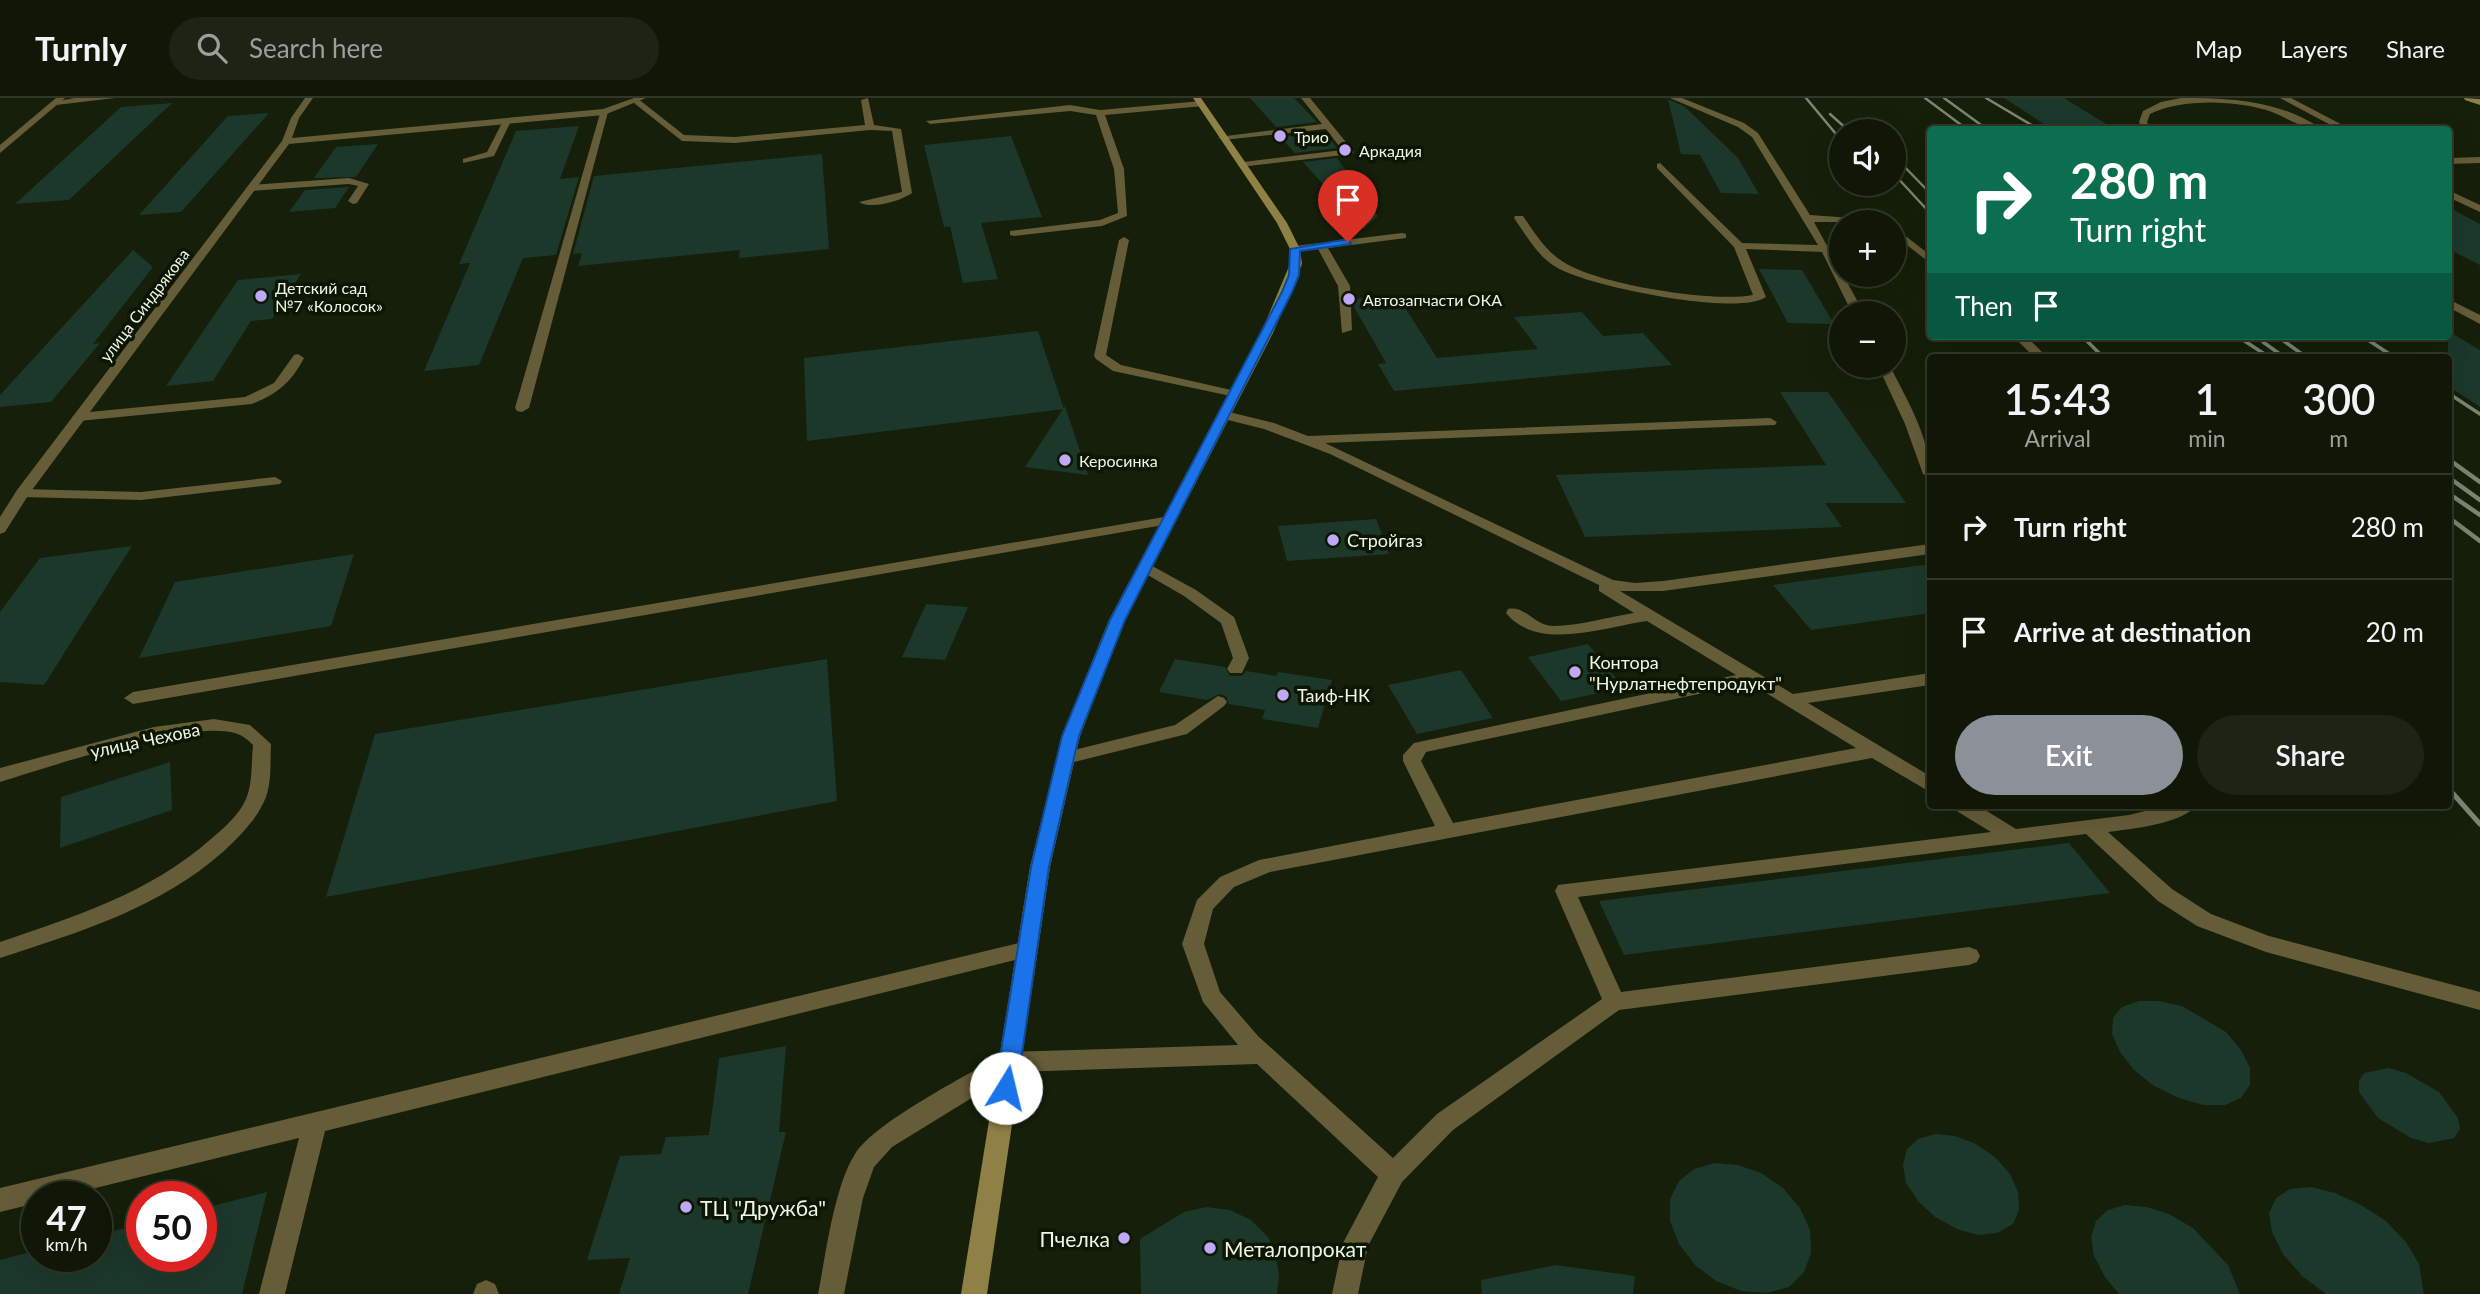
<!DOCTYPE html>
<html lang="en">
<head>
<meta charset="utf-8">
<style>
	body { margin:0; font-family:Lato,sans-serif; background:#1e2415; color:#f1f3f6; height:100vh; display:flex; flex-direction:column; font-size:26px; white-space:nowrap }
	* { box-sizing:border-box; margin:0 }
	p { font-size:23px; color:#9c9f9b }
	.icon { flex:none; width:38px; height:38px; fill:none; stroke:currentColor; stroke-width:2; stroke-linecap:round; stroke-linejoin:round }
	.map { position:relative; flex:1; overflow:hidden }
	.drawer { position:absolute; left:1927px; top:256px; width:525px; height:455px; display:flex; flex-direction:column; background:#101707; border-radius:7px; box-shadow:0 7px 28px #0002,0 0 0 2px #303628 }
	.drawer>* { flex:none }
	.guide { position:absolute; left:1927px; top:28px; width:525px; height:214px; border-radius:7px; box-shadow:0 7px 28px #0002,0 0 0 2px #303628; background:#0b6e4f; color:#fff; overflow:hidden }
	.tools { position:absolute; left:1829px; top:21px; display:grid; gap:14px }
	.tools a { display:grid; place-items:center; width:77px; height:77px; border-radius:50%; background:#101707; box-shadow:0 7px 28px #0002,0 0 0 2px #303628; font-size:35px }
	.speed { position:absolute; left:21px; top:1083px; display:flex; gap:14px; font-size:35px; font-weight:700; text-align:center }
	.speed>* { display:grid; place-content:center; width:91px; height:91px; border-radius:50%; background:#101707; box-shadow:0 7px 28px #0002,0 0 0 2px #303628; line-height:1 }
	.speed small { font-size:18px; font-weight:400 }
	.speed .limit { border:10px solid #d22; background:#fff; color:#111 }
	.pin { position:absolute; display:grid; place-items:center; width:60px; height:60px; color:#fff; margin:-72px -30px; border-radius:50% 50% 50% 0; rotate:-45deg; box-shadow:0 0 7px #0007 }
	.pin .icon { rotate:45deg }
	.me { position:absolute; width:77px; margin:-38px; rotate:9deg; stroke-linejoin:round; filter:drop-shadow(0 0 5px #0008) }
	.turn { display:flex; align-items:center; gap:24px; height:147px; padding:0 28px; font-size:32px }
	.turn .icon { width:91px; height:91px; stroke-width:2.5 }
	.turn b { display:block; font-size:49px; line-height:60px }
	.then { display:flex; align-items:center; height:66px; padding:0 28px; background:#0003; gap:14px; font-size:26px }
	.eta { display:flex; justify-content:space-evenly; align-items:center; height:119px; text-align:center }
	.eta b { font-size:42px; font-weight:600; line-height:49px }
	.button { display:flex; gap:14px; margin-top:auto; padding:14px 28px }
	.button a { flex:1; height:80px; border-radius:42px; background:#8c9099; color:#fff; font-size:28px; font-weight:600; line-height:80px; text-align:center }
	.button a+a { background:#1e2415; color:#f1f3f6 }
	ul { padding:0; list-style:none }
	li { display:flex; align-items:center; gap:21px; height:105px; padding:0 28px; border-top:2px solid #303628 }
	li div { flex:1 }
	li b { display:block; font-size:26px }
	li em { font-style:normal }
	header { display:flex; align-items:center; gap:42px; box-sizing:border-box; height:98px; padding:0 35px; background:#101707; border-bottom:2px solid #303628 }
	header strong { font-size:33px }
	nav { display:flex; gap:38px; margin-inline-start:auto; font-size:24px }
	.search { width:490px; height:63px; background:#1e2415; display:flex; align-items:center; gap:18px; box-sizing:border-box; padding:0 24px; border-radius:38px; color:#9c9f9b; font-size:26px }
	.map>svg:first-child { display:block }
	.building { fill:#1c382b }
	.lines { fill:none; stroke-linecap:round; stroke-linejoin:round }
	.lane { fill:#655c38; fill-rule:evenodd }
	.street { fill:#655c38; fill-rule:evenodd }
	.secondary { fill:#8f8046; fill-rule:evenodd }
	.rail-far3 { stroke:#7c8472; stroke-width:2.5 }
	.rail-far2 { stroke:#7c8472; stroke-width:3.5 }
	.rail-far1 { stroke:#7c8472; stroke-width:4.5 }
	.rail { stroke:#7c8472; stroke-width:5 }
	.route { fill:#1a73e8; stroke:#114b97; stroke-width:2 }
	.poi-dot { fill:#bfa8f4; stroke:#0c1603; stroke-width:2.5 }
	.labels { text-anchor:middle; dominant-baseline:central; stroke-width:7; stroke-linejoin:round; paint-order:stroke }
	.far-poi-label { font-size:16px; fill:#eff6e8; stroke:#0c1603; text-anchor:start }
	.far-street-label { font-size:16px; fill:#eff6e8; stroke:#0c1603 }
	.poi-label { font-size:18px; fill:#eff6e8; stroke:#0c1603; text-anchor:start }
	.street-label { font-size:18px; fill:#eff6e8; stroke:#0c1603 }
	.near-poi-label { font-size:21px; fill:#eff6e8; stroke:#0c1603; text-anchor:start }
</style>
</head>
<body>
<header>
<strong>Turnly</strong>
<div class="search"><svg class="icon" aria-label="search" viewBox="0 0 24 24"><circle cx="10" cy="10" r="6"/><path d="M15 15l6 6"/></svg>Search here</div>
<nav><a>Map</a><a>Layers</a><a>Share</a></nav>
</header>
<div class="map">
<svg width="2480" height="1196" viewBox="0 0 2480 1196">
	<rect width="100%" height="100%" fill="#151f09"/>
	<g class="building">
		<path d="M1250,0h44l23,24 -41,5z"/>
		<path d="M2004,0h60l52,32h-63z"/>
		<path d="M1668,1l17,8 53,51 21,36 -38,-1 -21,-38 -19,-1z"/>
		<path d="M172,5l-103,97 -54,4 106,-97z"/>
		<path d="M269,15l-88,99 -42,3 89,-99z"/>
		<path d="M579,28l-19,53 19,-2 -23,78 -33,3 -44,107 -55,6 46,-108 -11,1 57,-133z"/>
		<path d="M1325,34l12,16 -42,5 -15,-16z"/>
		<path d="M1011,38l31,81 -61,6 17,56 -35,4 -13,-57 -6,1 -20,-82z"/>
		<path d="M378,46l-22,33 -42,1 22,-31z"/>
		<path d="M822,56l7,95 -90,9 1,-8 -162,16 4,-13 -9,1 21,-78z"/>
		<path d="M1337,60l41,58 -15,13 -60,-67z"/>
		<path d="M349,89l-14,21 -46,4 16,-22z"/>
		<path d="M2448,109l32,17v41l-32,-16z"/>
		<path d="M133,152l20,17 -60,77 7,-1 -49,59 -51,5v-12z"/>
		<path d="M1759,171l43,1 32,54 -46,-1z"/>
		<path d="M301,176l-29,45 -21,2 -38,60 -47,5 72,-106z"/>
		<path d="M1397,197l40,63 101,-9 -24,-32 68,-5 21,24 40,-3 29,32 -278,26 -16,-27 8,-1 -32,-56 -1,-8z"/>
		<path d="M1038,233l26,78 -257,32 -3,-83z"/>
		<path d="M2448,233l32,19v57l-32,-21z"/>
		<path d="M1780,294h48l78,111h-81l17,24 -257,10 -29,-62 270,-10z"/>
		<path d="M1065,308l23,69 -63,-8z"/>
		<path d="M1376,421l13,35 -102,7 -9,-35z"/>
		<path d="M132,448l-88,139 -44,-3v-70l40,-54z"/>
		<path d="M354,456l-23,72 -192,32 36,-76z"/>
		<path d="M1930,466v49l-119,17 -38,-45z"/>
		<path d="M926,506l42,3 -23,53 -43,-3z"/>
		<path d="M1588,546l36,44 -63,13 -33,-44z"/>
		<path d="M827,561l10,142 -511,96 49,-163z"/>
		<path d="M1175,561l50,8 5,9h12l4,-5 30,5 2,-4 54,8 -14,48 -56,-9 3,-9 -36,-6 -3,-8 -7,-2 -12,6 -48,-8z"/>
		<path d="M1461,572l32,48 -76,16 -29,-49z"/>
		<path d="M170,664l2,48 -112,38 1,-51z"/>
		<path d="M2069,745l41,50 -486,62 -25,-54z"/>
		<path d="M2139,903h20l23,5 44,26 15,18 9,18v17l-9,13 -16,7h-22l-24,-7 -25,-12 -20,-16 -14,-18 -8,-18 1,-16 9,-11z"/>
		<path d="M786,948l-7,86h7l-38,162h-129l11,-36 -43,2 33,-104 41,-2 5,-17 43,-2 10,-77z"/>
		<path d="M2389,970l17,5 33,19 19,26 2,11 -6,9 -25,5 -18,-5 -33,-20 -19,-26v-11l5,-8z"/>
		<path d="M1935,1036l20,2 21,8 19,13 15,17 8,18 1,18 -6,14 -16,9 -19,2 -21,-6 -22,-12 -17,-16 -12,-18 -3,-18 4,-16 11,-10z"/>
		<path d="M1715,1065l23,2 23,8 22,15 17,20 10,22 1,23 -7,19 -15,15 -22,6 -26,-2 -25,-10 -21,-16 -16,-21 -9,-23v-22l9,-18 15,-12z"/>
		<path d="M2311,1089l24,6 26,12 25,16 20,21 13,22 5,30h-98l-24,-18 -19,-22 -11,-22 -3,-19 7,-15 14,-9z"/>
		<path d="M267,1094l-25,102h-242v-34l37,-10v6h59v-21l46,-11v32h59v-47z"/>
		<path d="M2125,1107l22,2 22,7 24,14 35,37 12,29h-121l-14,-17 -11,-21 -3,-19 5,-16 12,-11z"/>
		<path d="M1207,1109l23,3 21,10 17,17 7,15 4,24 -2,18h-136l-1,-55 44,-27z"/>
		<path d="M1556,1167l79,11 -2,18h-151l-1,-14z"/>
	</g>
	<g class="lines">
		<g class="lane">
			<path d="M75,0h40l-59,7 -4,-3z"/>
			<path d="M637,0l47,37 51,2 130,-12 -4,-25 7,-2 6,27 27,4 11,64c-12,8 -40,17 -53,9l43,-10 -10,-61 -22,-1 -135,13 -53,-2 -48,-38z"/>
			<path d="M1301,0h9l44,54 -2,2 -112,13 -2,-2 5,-3 99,-12 -16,-21 -103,11 -5,-3 104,-13z"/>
			<path d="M1670,0h12l62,25 14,10 52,82 70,5 1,2h-67l50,91h-12l-30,-61 -76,-3 20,48c-28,20 -180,-11 -210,-30 -19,-11 -30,-32 -42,-49l1,-2h8c11,16 22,34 39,45 32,23 152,42 191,34l-19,-48 -77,-79v-4l3,-1 82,80 76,2 -66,-108 -14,-10z"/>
			<path d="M2181,0c49,0 100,2 142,32 -18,0 -34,-11 -51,-18 -34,-12 -90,-14 -122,2l-3,8 5,8h-9l-4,-8 4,-11 18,-9z"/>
			<path d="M2280,0h11l61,32h-12z"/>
			<path d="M1201,3l3,5 -99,9 19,54 3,47 -25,10 -88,10 -4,-1v-4l90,-11 18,-7 -4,-44 -18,-54 -26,-4 -140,13 -4,-3 144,-16 30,5z"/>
			<path d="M601,12l7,2 -79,296 -7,4 -5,-1 -2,-3z"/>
			<path d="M504,21l7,2 -17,35 -31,7v-4l24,-7z"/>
			<path d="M2480,59v6l-32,1v-6z"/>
			<path d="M349,80l20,6 -12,19 -4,1 -5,-3 10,-15 -9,-2 -98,7 -5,-3 5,-3z"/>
			<path d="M2448,92l32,15v7l-32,-15z"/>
			<path d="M1894,129l36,28v8l-36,-28z"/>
			<path d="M1402,135l4,1v4l-78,10 22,38 2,44 -10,3 -4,-47 -20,-37 -23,3 -5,-3 5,-3z"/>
			<path d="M1124,139l5,3 -23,115 15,10 119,27v6l-127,-27 -17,-12 -2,-3 25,-116z"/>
			<path d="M2448,201l32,16v9l-32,-17z"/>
			<path d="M2013,238h13l21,21h-13z"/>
			<path d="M298,256l6,4c-13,25 -27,36 -52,46l-173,17 -7,-4 7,-4 166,-16 29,-14 20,-28z"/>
			<path d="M1878,268h12c18,36 40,71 40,112l-7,-4 -18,-50z"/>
			<path d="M1225,313l49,12 34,13 462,-18 7,4 -2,3 -450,18 288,137 22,3 28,-2 267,-37v10l-267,37h-43l173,103 137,-21v12l-122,18 122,73v16l-58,-34 -602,114 -36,15 -21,22 -9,35 16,48 38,44 135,122 44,-44 165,-115 -47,-108 3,-6 433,-53 -36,-22 -3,-5h25l39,24 113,-14 40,-10h27c-12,19 -67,24 -88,27l64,57 39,25 58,22 211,56v18l-214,-58 -69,-26 -39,-25 -72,-67 -508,63 43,95 348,-45 8,3 3,6 -3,6 -8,3 -350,45 -166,120 -51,52 -34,64 -10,48h-26l11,-51 35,-66 -121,-113 -243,8 -122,75 -18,20 -11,31 -19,96h-26c8,-40 16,-107 37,-140 20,-32 111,-78 147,-99l8,-3 228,-7 -35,-43 -21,-58 15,-44 23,-23 39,-17 176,-34 -32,-65v-6l11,-12 322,-68 -89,-54c-42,6 -110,31 -141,-8l2,-4c17,-4 27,17 45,17 26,0 55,-9 81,-13l-35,-22v-6l-269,-131 -66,-25 -44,-11v-6zM1750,585l106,65 -403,75 -32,-62 5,-9z"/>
			<path d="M275,379l7,4 -2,3 -139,16 -119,-3 -7,-4 7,-4 119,3z"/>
			<path d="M1170,418l5,1v6l-1042,181 -9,-6 9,-6z"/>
			<path d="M1145,464l51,28 38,27 15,41 -7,15h-12l-3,-4 6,-11 -12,-35 -37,-27 -45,-26 -2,-3 2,-3z"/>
			<path d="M1218,598l6,2 3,4 -3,4 -37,28 -121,30 -9,-6 9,-6 109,-27z"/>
			<path d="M1027,843l8,2 3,6 -3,6 -8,2 -702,174 -40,163h-26l40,-156 -240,59h-22v6l-37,9v-24z"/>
			<path d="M486,1182l9,4 4,10h-26l4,-10z"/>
		</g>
		<g class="street">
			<path d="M56,0h9l-65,55v-8z"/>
			<path d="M305,0h8l-14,20 -7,20 311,-29 31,-11h12l-42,17 -315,29 -260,350 -24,38 -5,2v-17l17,-27 265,-349 9,-23z"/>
			<path d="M214,621l36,6 21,19c-1,17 1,36 -5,53 -8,21 -26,39 -42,54 -64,57 -144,81 -224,107v-16c76,-26 150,-49 211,-103 13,-11 29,-25 35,-40 7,-17 5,-36 7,-54 -5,-5 -11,-10 -18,-12 -50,-13 -182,33 -235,49v-14l154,-41z"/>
		</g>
		<g class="secondary">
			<path d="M1193,0h8l86,125 13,26 2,15 -29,69 -148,287 -45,116 -30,131 -63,427h-26l69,-427 32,-131 47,-116 152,-287 29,-69v-15l-13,-26z"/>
			<path d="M2464,0l16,1v6l-15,-5z"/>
		</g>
		<g class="rail-far3">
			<path d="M1806,0l35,42"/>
			<path d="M1925,0l43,32"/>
			<path d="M1944,0l44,32"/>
			<path d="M1986,0l54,32"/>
			<path d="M1830,16l19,17"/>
			<path d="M1894,58l36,37"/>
			<path d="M1894,76l36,39"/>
		</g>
		<g class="rail-far2">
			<path d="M2082,238l21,21"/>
			<path d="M2237,238l32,21"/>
			<path d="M2277,238l29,21"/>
			<path d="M2362,238l32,21"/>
			<path d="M2263,244l21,15"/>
			<path d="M2448,295l32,21"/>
		</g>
		<g class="rail-far1">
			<path d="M2448,361l32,23"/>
			<path d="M2448,379l32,23"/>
			<path d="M2448,395l32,22"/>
			<path d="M2448,419l32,24"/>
		</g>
		<path class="rail" d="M2448,690l32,36"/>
	</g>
	<path class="route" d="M1348,141l3,5 -51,7 -1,24 -7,17 -167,328 -46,116 -30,131 -32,221 -4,6 -7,3 -8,-3 -3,-6 36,-221 31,-131 48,-116 172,-328 7,-17 1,-26z"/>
	<g class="poi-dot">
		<circle cx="1280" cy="38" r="7"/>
		<circle cx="1345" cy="52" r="7"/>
		<circle cx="261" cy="198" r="7"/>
		<circle cx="1349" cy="201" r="7"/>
		<circle cx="1065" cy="362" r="7"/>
		<circle cx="1333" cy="442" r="7"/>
		<circle cx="1575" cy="574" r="7"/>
		<circle cx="1283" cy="597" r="7"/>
		<circle cx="686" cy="1109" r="7"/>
		<circle cx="1124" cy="1140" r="7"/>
		<circle cx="1210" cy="1150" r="7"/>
	</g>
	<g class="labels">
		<g class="far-poi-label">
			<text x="1294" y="38">Трио</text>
			<text x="1359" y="52">Аркадия</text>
			<text x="275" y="189">Детский сад<tspan x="275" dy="18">№7 «Колосок»</tspan></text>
			<text x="1363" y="201">Автозапчасти ОКА</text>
			<text x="1079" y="362">Керосинка</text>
		</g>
		<g class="far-street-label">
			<text transform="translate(144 207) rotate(-53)">улица Синдрякова</text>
		</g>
		<g class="poi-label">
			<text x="1347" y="442">Стройгаз</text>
			<text x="1589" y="564">Контора<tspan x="1589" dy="21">"Нурлатнефтепродукт"</tspan></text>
			<text x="1297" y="597">Таиф-НК</text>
		</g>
		<g class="street-label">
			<text transform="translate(145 642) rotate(-12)">улица Чехова</text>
		</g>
		<g class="near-poi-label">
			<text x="700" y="1109">ТЦ "Дружба"</text>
			<text x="1110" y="1140" text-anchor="end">Пчелка</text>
			<text x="1224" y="1150">Металопрокат</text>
		</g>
	</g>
</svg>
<div class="tools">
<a><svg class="icon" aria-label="sound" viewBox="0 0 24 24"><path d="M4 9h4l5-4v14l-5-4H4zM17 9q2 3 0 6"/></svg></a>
<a>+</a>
<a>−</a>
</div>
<div class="speed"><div>47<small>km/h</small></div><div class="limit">50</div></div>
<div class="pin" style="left:1348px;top:144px;background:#d93025"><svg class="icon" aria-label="arrive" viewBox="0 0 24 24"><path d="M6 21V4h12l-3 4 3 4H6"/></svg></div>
<svg class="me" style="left:1006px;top:990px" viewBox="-20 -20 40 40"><circle r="19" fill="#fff"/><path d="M0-13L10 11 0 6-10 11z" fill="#1a73e8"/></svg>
<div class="guide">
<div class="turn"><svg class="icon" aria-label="right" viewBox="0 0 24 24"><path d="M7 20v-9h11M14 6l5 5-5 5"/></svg><div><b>280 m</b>Turn right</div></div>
<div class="then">Then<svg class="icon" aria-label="arrive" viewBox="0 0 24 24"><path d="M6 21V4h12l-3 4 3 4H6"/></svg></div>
</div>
<section class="drawer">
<div class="eta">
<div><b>15:43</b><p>Arrival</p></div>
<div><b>1</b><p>min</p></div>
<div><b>300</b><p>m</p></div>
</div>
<ul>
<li><svg class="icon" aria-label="right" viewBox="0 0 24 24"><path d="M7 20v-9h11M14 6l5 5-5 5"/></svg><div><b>Turn right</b></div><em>280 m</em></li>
<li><svg class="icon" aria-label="arrive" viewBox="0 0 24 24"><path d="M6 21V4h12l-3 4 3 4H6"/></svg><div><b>Arrive at destination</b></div><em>20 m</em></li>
</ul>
<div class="button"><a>Exit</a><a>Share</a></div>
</section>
</div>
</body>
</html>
